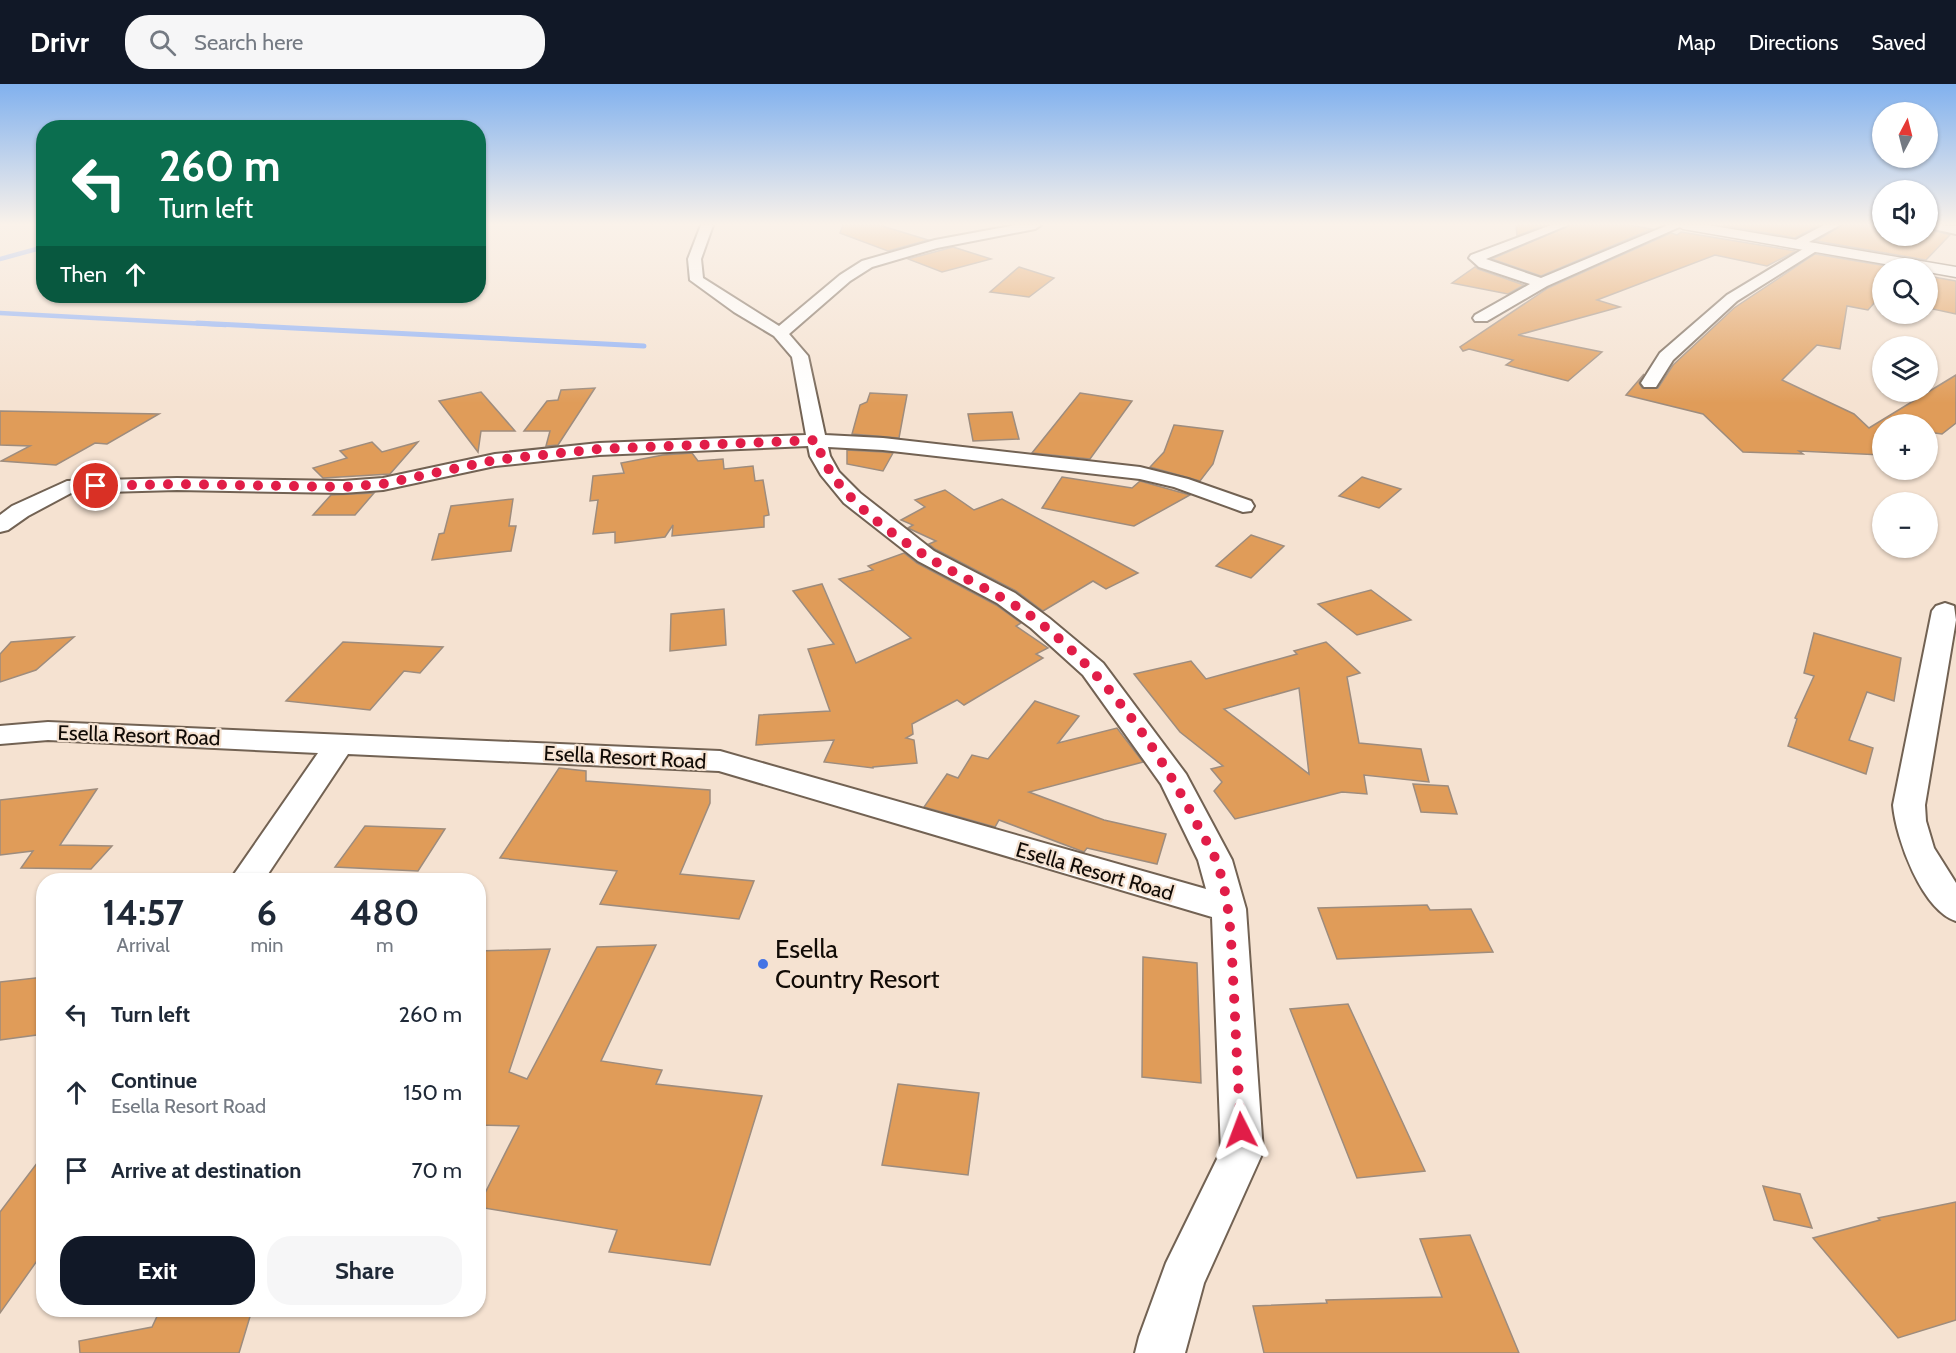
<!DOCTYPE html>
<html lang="en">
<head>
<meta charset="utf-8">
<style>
	body { margin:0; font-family:Cabin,sans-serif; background:#f6f6f7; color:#1f2937; height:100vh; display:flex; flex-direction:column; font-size:22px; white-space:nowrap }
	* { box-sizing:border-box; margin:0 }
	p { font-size:20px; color:#747a83 }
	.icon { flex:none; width:33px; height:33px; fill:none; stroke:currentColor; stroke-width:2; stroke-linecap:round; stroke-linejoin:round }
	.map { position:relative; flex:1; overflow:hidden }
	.drawer { position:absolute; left:36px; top:789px; width:450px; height:444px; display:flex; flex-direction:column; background:#fff; border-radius:24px; box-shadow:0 2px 4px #0004 }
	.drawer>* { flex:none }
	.guide { position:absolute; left:36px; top:36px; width:450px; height:183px; border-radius:24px; box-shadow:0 2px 4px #0004; background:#0b6e4f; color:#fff; overflow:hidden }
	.needle { width:39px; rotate:7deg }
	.tools { position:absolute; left:1872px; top:18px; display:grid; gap:12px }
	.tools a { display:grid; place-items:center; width:66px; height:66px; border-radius:50%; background:#fff; box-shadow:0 2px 4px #0004; font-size:30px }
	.pin { position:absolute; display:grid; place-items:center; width:51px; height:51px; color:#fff; margin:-26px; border:3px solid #fff; border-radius:50%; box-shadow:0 2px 6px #0007 }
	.me { position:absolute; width:66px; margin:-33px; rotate:357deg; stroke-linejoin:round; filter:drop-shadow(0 0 4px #0008) }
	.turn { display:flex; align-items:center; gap:21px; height:126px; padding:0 24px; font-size:27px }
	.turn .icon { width:78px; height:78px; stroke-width:2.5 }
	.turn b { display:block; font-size:42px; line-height:51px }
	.then { display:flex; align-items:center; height:57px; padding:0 24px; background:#0003; gap:12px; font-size:22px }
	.eta { display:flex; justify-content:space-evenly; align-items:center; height:102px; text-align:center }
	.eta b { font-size:36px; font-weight:700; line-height:42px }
	.primary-button { display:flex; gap:12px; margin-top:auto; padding:12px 24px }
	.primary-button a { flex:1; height:69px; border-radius:24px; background:#111827; color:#fff; font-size:24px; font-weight:700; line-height:69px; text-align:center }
	.primary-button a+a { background:#f6f6f7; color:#1f2937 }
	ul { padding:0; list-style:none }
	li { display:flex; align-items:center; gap:18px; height:78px; padding:0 24px }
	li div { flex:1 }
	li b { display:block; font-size:22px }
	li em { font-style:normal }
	header { display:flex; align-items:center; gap:36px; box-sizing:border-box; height:84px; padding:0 30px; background:#111827; color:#fff }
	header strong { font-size:28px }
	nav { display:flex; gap:33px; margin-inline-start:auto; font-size:21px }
	.search { width:420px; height:54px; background:#f6f6f7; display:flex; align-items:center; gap:15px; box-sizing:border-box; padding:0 21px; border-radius:24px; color:#747a83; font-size:22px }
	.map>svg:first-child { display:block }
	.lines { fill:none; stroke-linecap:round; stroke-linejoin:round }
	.stream-far1 { stroke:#88adf8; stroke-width:4.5 }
	.stream { stroke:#88adf8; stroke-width:5 }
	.building { fill:#e09c59; stroke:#9e8c7d; stroke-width:1.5; fill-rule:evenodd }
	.minor-casing { stroke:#726253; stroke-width:4 }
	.tertiary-casing { stroke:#726253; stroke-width:3 }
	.minor { fill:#fff; fill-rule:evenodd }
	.tertiary { fill:#fff; fill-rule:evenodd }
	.route { stroke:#e11d48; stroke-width:10; stroke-dasharray:0 18 }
	.poi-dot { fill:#4474e5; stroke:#f5e2d1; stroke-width:2 }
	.labels { text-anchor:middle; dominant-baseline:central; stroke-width:4.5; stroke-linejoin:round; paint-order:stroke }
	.street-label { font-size:21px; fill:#110b06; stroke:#f5e2d1 }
	.near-poi-label { font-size:26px; fill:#110b06; stroke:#f5e2d1; text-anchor:start }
</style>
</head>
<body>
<header>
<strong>Drivr</strong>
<div class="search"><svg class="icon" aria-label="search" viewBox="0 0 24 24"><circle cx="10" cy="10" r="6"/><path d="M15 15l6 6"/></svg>Search here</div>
<nav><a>Map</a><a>Directions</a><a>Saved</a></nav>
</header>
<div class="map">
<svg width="1956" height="1269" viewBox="0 0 1956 1269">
	<rect width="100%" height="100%" fill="#f5e2d1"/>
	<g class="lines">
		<g class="stream-far1">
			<path d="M0,175l44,-12"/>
			<path d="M0,229l226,12"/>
		</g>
		<path class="stream" d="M197,239l447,23"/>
	</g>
	<g class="building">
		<path d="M843,141h36l49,15 -40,11 -48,-18z"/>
		<path d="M1516,141h29l-28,11z"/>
		<path d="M1570,141h60l22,4 -111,47 -49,-17z"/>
		<path d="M1721,141h98l-24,13z"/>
		<path d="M1842,141h40v11h46v-7l22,6 -24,25 -110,-19z"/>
		<path d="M1681,148l115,19 -29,15 -52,-11 -118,45 23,7 -102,28 84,17 -34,29 -62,-16 7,-5 -44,-11 -6,2 -3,-4 88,-59 123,-55 6,2z"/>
		<path d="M953,163l38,12 -49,13 -34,-13z"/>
		<path d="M1815,170l83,14h-16v35l-7,-1 -7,8 -21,-4 -7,43 -23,-4 -35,35 72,34 15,14 87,-53v48l-14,11 -14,-2v-8h-46v31l-83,-4 4,3 -60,-2 -40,-38 -77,-19 18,-21 -5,9 3,5h16l15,-23 61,-57z"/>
		<path d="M1019,183l35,11 -25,19 -39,-5z"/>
		<path d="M1475,183l3,2 46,16 -16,9 -56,-11z"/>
		<path d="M1928,192l28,5v33l-28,-6z"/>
		<path d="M595,304l-37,57 -12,1 4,-15h-26l23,-30 11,-1 3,-10z"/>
		<path d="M481,308l34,39h-34l-3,21 -39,-51z"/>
		<path d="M870,309l37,2 -8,43 -47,-4 8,-29 7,-3z"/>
		<path d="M1080,309l52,8 -42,58 -58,-6z"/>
		<path d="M0,327l159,3 -52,30 -12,-1 -39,22 -55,-4 29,-15 -30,-1z"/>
		<path d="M1012,328l7,27 -46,2 -5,-27z"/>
		<path d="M1174,341l49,6 -10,33 -13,17 -50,-14 14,-15z"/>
		<path d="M372,358l10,10 36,-10 -28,32 -67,4 -10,-10 34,-10 -7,-7z"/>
		<path d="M847,366l36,2 10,1 -10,18 -36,-7z"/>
		<path d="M692,369l6,8 25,-2 1,10 29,-3 2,15 8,-1 6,35 -5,1v11l-92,9 1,-11 -8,12 -50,6v-11l-22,2 5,-34 -8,1 3,-25 31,-3 -3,-10 42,-8z"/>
		<path d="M1062,393l70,11 8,-7 50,14 -56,31 -92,-18z"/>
		<path d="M1362,393l39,12 -22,19 -40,-12z"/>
		<path d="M945,406l29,20 28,-11 136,74 -32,16 -13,-8 -50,30 -27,-20 -81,-42 -6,-5 7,-3 -26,-12 -2,-1 5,-3 -12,-5 24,-13 -10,-7z"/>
		<path d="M374,409l-19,22h-42l18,-20z"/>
		<path d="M513,415l-4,27h7l-5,25 -79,9 7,-26 5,-1 7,-27z"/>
		<path d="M1251,451l33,11 -33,32 -35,-12z"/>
		<path d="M904,469l13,10 79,42 25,18 -5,3 32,22 -12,6 7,4 -79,47 -7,-5 -45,24 1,10 -7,4 8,2 3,23 -44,4v1l-49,-6 10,-22 -78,5 3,-30 71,-4 -22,-62 26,-5 -41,-53 29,-7 34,79 55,-25 -72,-59 34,-9 -5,-4z"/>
		<path d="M1371,506l40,30 -54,15 -39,-31z"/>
		<path d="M724,525l2,36 -56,6 1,-37z"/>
		<path d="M1814,549l87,25 -7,43 -27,-9 -18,48 24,8 -7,26 -78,-28 9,-27 -2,-1 19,-42 -10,-3z"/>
		<path d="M74,553l-38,33 -36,12v-28l11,-12z"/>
		<path d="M343,558l100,5 -23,26 -16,-2 -34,39 -84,-9z"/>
		<path d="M1326,558l34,31 -13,4 12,66 62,6 8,33 -65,-7 3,19 -25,-2 -107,27 -21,-28 8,-9 -11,-13 12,-3 -43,-34 -46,-58 57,-13 15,18 91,-25 -3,-3zM1299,604l10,86 -85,-65z"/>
		<path d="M1035,617l44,15 -21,27 59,-15 26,34 -114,30 75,28 62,14 -9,30 -70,-16 -3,4 -85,-32 -4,7 -71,-20 23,-33 11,4 14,-23 16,4z"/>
		<path d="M559,684l27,3v10l124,9v13l-30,71 74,7 -15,38 -139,-15 17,-33 -117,-13z"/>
		<path d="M1413,700l35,2 9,28 -36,-2z"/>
		<path d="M97,705l-37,56 52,1 -21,23 -70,-1 12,-17 -33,4v-55z"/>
		<path d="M365,742l80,3 -27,42 -83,-4z"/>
		<path d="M1427,821l3,5 41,-1 22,43 -156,7 -19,-51z"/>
		<path d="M656,861l-55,116 61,9 -6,14 106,12 -52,169 -101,-13 8,-22 -139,-23 41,-81 -41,-1v-174l72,-2 -41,123 18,7 70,-132z"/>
		<path d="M1143,873l54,6 4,120 -59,-6z"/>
		<path d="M44,893v57l-44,6v-58z"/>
		<path d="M1348,920l77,167 -68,7 -67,-169z"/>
		<path d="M898,1000l81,9 -11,82 -86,-10z"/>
		<path d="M44,1070v97l-44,62v-101z"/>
		<path d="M1763,1102l37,8 12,34 -38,-8z"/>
		<path d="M1956,1118v118l-58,18 -85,-100 67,-18 -2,-2z"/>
		<path d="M1470,1151l49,118h-255l-11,-47 74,-3 -1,-3 116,-3 -22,-58z"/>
		<path d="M160,1226h92l-13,43h-159l-1,-12 73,-14z"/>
	</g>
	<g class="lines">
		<g class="minor-casing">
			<g id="minor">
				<path d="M701,141h12l-12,34 2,19 76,48 61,-51 22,-14 73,-21 81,-15h25l-6,4 -98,19 -65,19 -22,14 -61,53 19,22 17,79 58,3 257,29 48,12 63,22 3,5 -3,5 -8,1 -69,-25 -34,-8 -257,-29 -55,-3 2,9 9,16 21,21 74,58 81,42 34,25 54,45 83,111 46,86 14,49 17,243 -59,131 -19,70h-50l4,-16 27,-74 55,-112 -9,-234 -493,-146 -371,-17 -84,126h-34l88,-127 -270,-13 -48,4v-18l48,-4 672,29 486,138 -8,-29 -37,-76 -78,-109 -52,-47 -34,-25 -79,-42 -74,-58 -23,-28 -11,-19 -2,-10 -209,9 -104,11 -112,24 -40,3 -166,-3 -106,3 -43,23 -20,14 -8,2v-17l12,-9 55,-25 110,-3 166,3 40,-3 112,-24 104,-11 207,-8 -14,-78 -18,-21 -40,-24 -44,-32 -2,-21z"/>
				<path d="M1551,141h17l-82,34 55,19 127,-53h16l-137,61 -60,35h-12l-2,-3 2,-3 55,-31 -51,-17 -10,-9 2,-3z"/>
				<path d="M1824,141h16l-40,22 -5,1 -7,-4z"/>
				<path d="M1928,141l28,1v8l-27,-6z"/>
				<path d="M1813,159l5,1 2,3 -2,3 -81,51 -64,59 -17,27h-12l-3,-4 19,-30 67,-58z"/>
				<path d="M1945,519l9,3 2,14 -31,185 1,16 8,27 22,35v38c-34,-11 -60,-82 -63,-116l39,-194 4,-5z"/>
			</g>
		</g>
		<g class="tertiary-casing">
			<path id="tertiary" d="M1676,141h32l248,42v10l-28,-5v-4h-20l-225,-39z"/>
		</g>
		<use href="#minor" class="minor"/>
		<use href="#tertiary" class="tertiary"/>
	</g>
	<linearGradient id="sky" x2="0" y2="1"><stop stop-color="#81b1ee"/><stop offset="0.44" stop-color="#faf2ea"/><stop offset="1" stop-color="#faf2ea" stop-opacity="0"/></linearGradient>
	<rect width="1956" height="319" fill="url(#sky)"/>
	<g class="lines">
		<path class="route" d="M96,402l81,-2 166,3 40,-3 112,-24 104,-11 218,-9c9,48 70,91 109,116 37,23 78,39 113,66 66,52 117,123 156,198 6,13 15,26 21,40 16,43 15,89 18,134 2,45 4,90 7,136"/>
	</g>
	<circle class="poi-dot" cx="763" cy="880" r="6"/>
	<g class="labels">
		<g class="street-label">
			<text transform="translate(139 651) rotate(2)">Esella Resort Road</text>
			<text transform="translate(625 673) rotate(3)">Esella Resort Road</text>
			<text transform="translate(1095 787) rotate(16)">Esella Resort Road</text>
		</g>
		<g class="near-poi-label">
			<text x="775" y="865">Esella<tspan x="775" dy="30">Country Resort</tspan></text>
		</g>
	</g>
</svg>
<div class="tools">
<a><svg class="needle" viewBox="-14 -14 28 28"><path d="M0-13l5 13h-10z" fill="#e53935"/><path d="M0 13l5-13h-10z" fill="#747a83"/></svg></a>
<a><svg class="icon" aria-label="sound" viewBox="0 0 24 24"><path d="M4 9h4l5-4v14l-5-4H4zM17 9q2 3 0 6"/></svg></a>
<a><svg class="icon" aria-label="search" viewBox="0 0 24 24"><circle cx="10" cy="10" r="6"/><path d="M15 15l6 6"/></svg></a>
<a><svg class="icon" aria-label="layers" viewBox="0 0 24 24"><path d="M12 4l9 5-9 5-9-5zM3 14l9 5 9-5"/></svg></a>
<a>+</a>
<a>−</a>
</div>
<div class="pin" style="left:96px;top:402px;background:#d93025"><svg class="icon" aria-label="arrive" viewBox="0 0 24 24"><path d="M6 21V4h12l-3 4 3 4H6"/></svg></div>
<svg class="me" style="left:1241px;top:1046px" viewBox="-20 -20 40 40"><path d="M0-17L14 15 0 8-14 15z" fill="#e11d48" stroke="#fff" stroke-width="4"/></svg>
<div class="guide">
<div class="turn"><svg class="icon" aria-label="left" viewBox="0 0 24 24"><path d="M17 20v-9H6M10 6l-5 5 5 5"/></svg><div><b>260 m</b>Turn left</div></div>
<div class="then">Then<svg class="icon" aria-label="ahead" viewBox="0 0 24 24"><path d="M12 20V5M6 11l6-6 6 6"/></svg></div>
</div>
<section class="drawer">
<div class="eta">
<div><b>14:57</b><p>Arrival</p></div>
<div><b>6</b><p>min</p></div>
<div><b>480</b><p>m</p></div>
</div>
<ul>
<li><svg class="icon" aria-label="left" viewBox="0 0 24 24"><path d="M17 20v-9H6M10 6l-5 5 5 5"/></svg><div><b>Turn left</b></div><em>260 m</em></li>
<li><svg class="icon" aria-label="ahead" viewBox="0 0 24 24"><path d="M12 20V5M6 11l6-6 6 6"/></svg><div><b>Continue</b><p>Esella Resort Road</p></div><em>150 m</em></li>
<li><svg class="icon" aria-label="arrive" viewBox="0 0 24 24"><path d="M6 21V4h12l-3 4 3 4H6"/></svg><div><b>Arrive at destination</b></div><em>70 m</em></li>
</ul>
<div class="primary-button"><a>Exit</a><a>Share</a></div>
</section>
</div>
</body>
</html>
